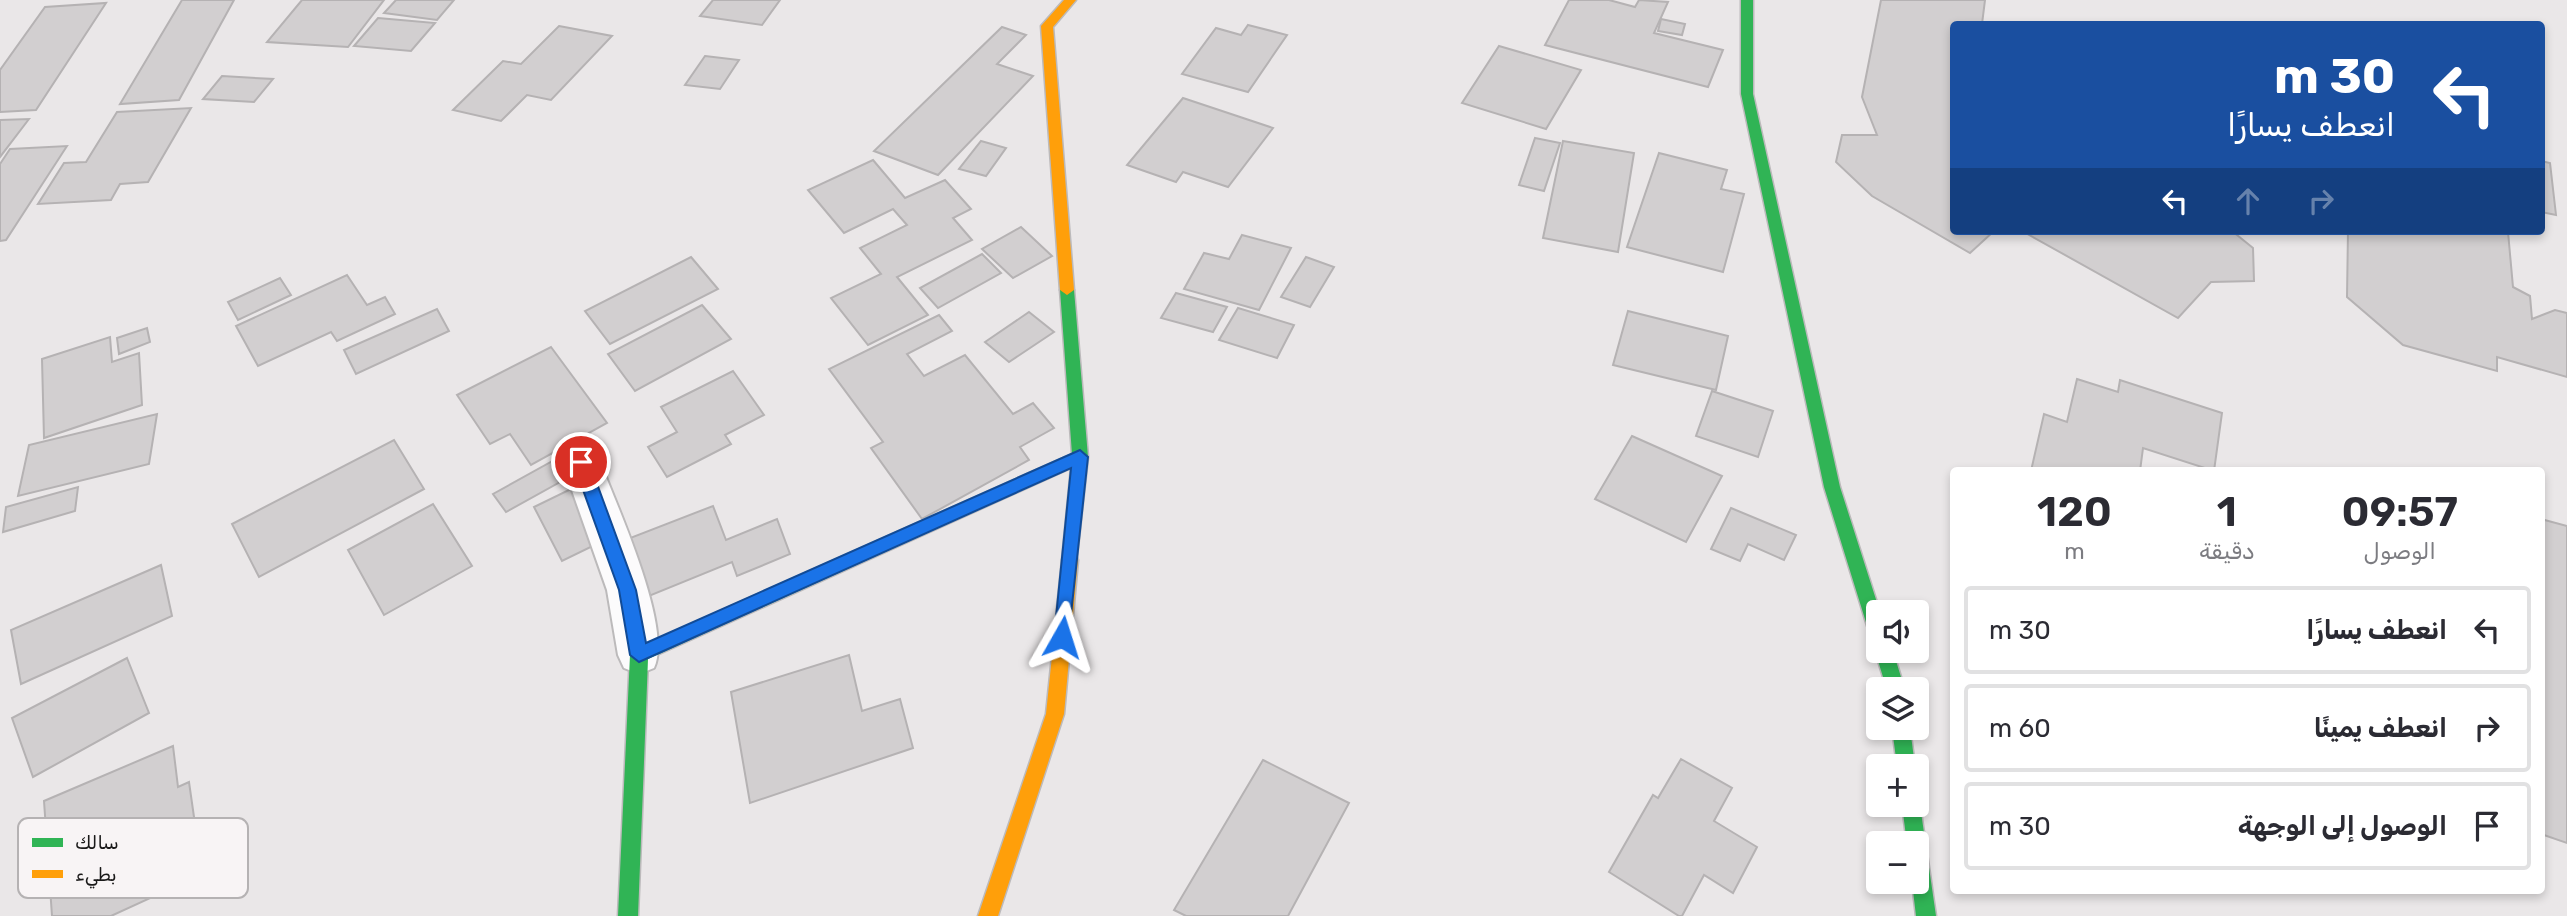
<!DOCTYPE html>
<html lang="ar">
<head>
<meta charset="utf-8">
<style>
	body { margin:0; font-family:Rubik,Vazirmatn,sans-serif; background:#f7f7f7; color:#2b2b33; direction:rtl; height:100vh; display:flex; flex-direction:column; font-size:26px; white-space:nowrap }
	* { box-sizing:border-box; margin:0 }
	p { font-size:23px; color:#7c7c81 }
	.icon { flex:none; width:38px; height:38px; fill:none; stroke:currentColor; stroke-width:2; stroke-linecap:round; stroke-linejoin:round }
	.map { position:relative; flex:1; overflow:hidden; direction:ltr }
	.sheet { position:absolute; left:1950px; top:467px; width:595px; height:427px; display:flex; flex-direction:column; background:#fff; border-radius:7px; box-shadow:0 4px 10px #0003; direction:rtl }
	.sheet>* { flex:none }
	.guide { position:absolute; left:1950px; top:21px; width:595px; height:214px; border-radius:7px; box-shadow:0 4px 10px #0003; direction:rtl; background:#1a4fa0; color:#fff; overflow:hidden }
	.tools { position:absolute; left:1866px; top:600px; display:grid; gap:14px }
	.tools a { display:grid; place-items:center; width:63px; height:63px; border-radius:7px; background:#fff; box-shadow:0 4px 10px #0003; font-size:35px }
	.pin { position:absolute; display:grid; place-items:center; width:60px; height:60px; color:#fff; margin:-30px; border:4px solid #fff; border-radius:50%; box-shadow:0 2px 7px #0007 }
	.me { position:absolute; width:77px; margin:-38px; rotate:6deg; stroke-linejoin:round; filter:drop-shadow(0 0 5px #0008) }
	.turn { display:flex; align-items:center; gap:24px; height:147px; padding:0 35px; font-size:32px }
	.turn .icon { width:91px; height:91px; stroke-width:2.5 }
	.turn b { display:block; font-size:49px; line-height:60px }
	.lanes { display:flex; align-items:center; height:66px; padding:0 35px; background:#0003; justify-content:center; gap:35px; direction:ltr }
	.lanes .off { opacity:.35 }
	.eta { display:flex; justify-content:space-evenly; align-items:center; height:119px; text-align:center }
	.eta b { font-size:42px; font-weight:600; line-height:49px }
	ul { padding:0; list-style:none }
	li { display:flex; align-items:center; gap:21px; height:88px; margin:0 14px 10px; padding:0 21px; border:4px solid #e1e1e2; border-radius:7px }
	li div { flex:1 }
	li b { display:block; font-size:26px }
	li em { font-style:normal }
	.map>svg:first-child { display:block }
	.building { fill:#d2cfd0; stroke:#b5b2b3; stroke-width:2 }
	.lines { fill:none; stroke-linecap:round; stroke-linejoin:round }
	.street-casing { stroke:#bcbabb; stroke-width:4 }
	.fast-casing { stroke:#bcbabb; stroke-width:3 }
	.slow-casing { stroke:#bcbabb; stroke-width:3 }
	.street { fill:#fcfbfc; fill-rule:evenodd }
	.fast { fill:#30b455; fill-rule:evenodd }
	.slow { fill:#ff9f0a; fill-rule:evenodd }
	.route { fill:#1a73e8; stroke:#114b97; stroke-width:2 }
	.key { fill:#f8f4f5; stroke:#b5b2b3; stroke-width:2 }
	.key-label { font-size:19px; fill:#1a1919 }
</style>
</head>
<body>
<div class="map">
<svg width="2567" height="916" viewBox="0 0 2567 916">
	<rect width="100%" height="100%" fill="#eae7e8"/>
	<g class="building">
		<path d="M182,0h52l-55,100 -59,4z"/>
		<path d="M302,0h82l-36,47 -81,-5z"/>
		<path d="M396,0h58l-17,20 -53,-7z"/>
		<path d="M713,0h67l-18,25 -62,-9z"/>
		<path d="M1569,0h40l26,7 4,-7 29,2 -14,31 69,17 -15,37 -163,-42z"/>
		<path d="M1881,0h104l-3,24h-29v207h41l-24,22 -98,-57 -36,-34 6,-27h35l-15,-38z"/>
		<path d="M106,3l-70,107 -36,2v-42l45,-63z"/>
		<path d="M378,18l57,5 -24,28 -57,-5z"/>
		<path d="M1661,19l24,5 -3,11 -24,-4z"/>
		<path d="M1248,25l39,10 -39,57 -66,-18 34,-46 25,7z"/>
		<path d="M559,26l53,10 -61,64 -24,-5 -26,26 -48,-11 50,-49 18,3z"/>
		<path d="M1002,27l24,8 -29,29 36,12 -95,99 -64,-24z"/>
		<path d="M1499,46l82,24 -35,59 -84,-26z"/>
		<path d="M705,56l34,4 -19,29 -35,-4z"/>
		<path d="M222,76l51,3 -19,23 -51,-3z"/>
		<path d="M1183,98l90,30 -45,59 -45,-15 -7,10 -49,-17z"/>
		<path d="M191,108l-43,74 -28,2 -9,16 -73,4 26,-41 22,-1 31,-50z"/>
		<path d="M29,119l-29,38v-37z"/>
		<path d="M1535,138l25,5 -16,48 -25,-6z"/>
		<path d="M981,141l25,7 -20,28 -27,-7z"/>
		<path d="M1563,141l71,12 -16,99 -75,-14z"/>
		<path d="M67,146l-61,94 -6,1v-77l10,-15z"/>
		<path d="M1659,153l68,17 -6,19 23,5 -21,78 -96,-25z"/>
		<path d="M873,160l32,38 40,-18 26,29 -18,9 19,22 -75,37 31,38 -60,30 -37,-47 50,-24 -21,-26 47,-23 -14,-16 -49,24 -36,-43z"/>
		<path d="M2541,161l9,2 6,52 -15,-3z"/>
		<path d="M1021,227l31,29 -39,22 -31,-29z"/>
		<path d="M2022,231h210l21,17 1,33 -43,1 -33,36z"/>
		<path d="M2348,231l160,1 5,55 17,9 2,23 23,-9 12,3v64l-70,-20v14l-94,-26 -56,-48z"/>
		<path d="M1242,235l49,13 -32,62 -75,-21 20,-36 25,6z"/>
		<path d="M982,254l19,19 -63,35 -18,-20z"/>
		<path d="M691,257l27,32 -108,55 -25,-33z"/>
		<path d="M1306,257l28,10 -24,40 -29,-10z"/>
		<path d="M347,275l20,30 18,-8 10,17 -58,27 -6,-9 -73,34 -22,-40z"/>
		<path d="M280,278l11,17 -53,25 -10,-18z"/>
		<path d="M1176,293l51,14 -14,25 -52,-14z"/>
		<path d="M702,305l29,34 -96,52 -27,-37z"/>
		<path d="M1238,308l56,17 -17,33 -58,-18z"/>
		<path d="M437,309l12,22 -93,43 -12,-24z"/>
		<path d="M1628,311l100,25 -12,54 -103,-25z"/>
		<path d="M1029,312l25,20 -45,30 -24,-20z"/>
		<path d="M939,315l13,16 -45,23 17,22 41,-21 48,59 20,-11 21,25 -34,19 9,13 -107,59 -51,-71 12,-6 -54,-73z"/>
		<path d="M147,328l3,14 -31,12 -2,-16z"/>
		<path d="M110,337l2,25 27,-9 3,52 -98,33 -2,-79z"/>
		<path d="M551,347l56,76 -76,42 -21,-31 -20,10 -33,-49z"/>
		<path d="M733,371l31,44 -39,20 6,9 -64,33 -19,-30 29,-15 -16,-25z"/>
		<path d="M2077,379l41,13 2,-12 102,33 -8,58 -71,-23 -3,23h-109l13,-57 23,8z"/>
		<path d="M1712,391l61,20 -15,46 -62,-21z"/>
		<path d="M157,414l-8,50 -131,32 11,-51z"/>
		<path d="M1632,436l90,40 -36,66 -91,-43z"/>
		<path d="M394,440l30,49 -165,88 -27,-53z"/>
		<path d="M585,443l13,18 -92,51 -13,-18z"/>
		<path d="M577,486l28,54 -43,21 -28,-54z"/>
		<path d="M78,487l-3,24 -72,21 3,-25z"/>
		<path d="M433,504l39,62 -88,49 -36,-65z"/>
		<path d="M713,506l13,34 51,-21 13,35 -53,22 -5,-14 -88,36 -19,-58z"/>
		<path d="M1731,508l65,27 -12,25 -36,-16 -8,17 -29,-12z"/>
		<path d="M2541,519l26,7v317l-26,-9z"/>
		<path d="M161,565l11,51 -151,68 -10,-54z"/>
		<path d="M849,655l13,56 38,-12 13,49 -163,55 -19,-111z"/>
		<path d="M127,658l22,55 -116,64 -21,-59z"/>
		<path d="M173,746l5,41 11,-5 9,63 -44,19 3,31 -46,21h-59l-8,-115z"/>
		<path d="M1681,759l51,29 -18,33 43,26 -24,46 -29,-18 -22,41h-3l-70,-44 44,-77 5,3z"/>
		<path d="M1263,760l86,43 -61,113h-102l-12,-6z"/>
	</g>
	<g class="lines">
		<g class="street-casing">
			<path id="street" d="M581,447l14,4 5,11c17,44 73,166 54,206l-15,6 -15,-6 -6,-13 -11,-65 -45,-128 5,-11z"/>
		</g>
		<g class="fast-casing">
			<g id="fast">
				<path d="M1741,0h12v94l87,393 40,125h-2v27l-6,-2 -3,-5 -45,-145 -83,-393z"/>
				<path d="M1067,285l7,5 14,167 -12,108 -6,2 -6,-2 -2,-5 9,-92 -423,191 -10,257h-20l12,-261 3,-5 439,-196 -12,-164z"/>
				<path d="M1878,646v5h15l12,39h-18l-12,-39z"/>
				<path d="M1892,728h18l5,38h-18z"/>
				<path d="M1916,798l4,7 16,111h-20l-4,-34h4v-38h-9l-5,-39h14z"/>
			</g>
		</g>
		<g class="slow-casing">
			<g id="slow">
				<path d="M1064,0h12l-23,27 21,263 -7,5 -7,-5 -19,-264z"/>
				<path d="M1070,553l6,2 2,5 -14,154 -66,202h-20l68,-202 16,-154 2,-5z"/>
			</g>
		</g>
		<use href="#street" class="street"/>
		<use href="#fast" class="fast"/>
		<use href="#slow" class="slow"/>
	</g>
	<path class="route" d="M1080,450l8,7 -20,185 -6,2 -8,-7 17,-169 -432,194 -9,-7 -11,-65 -46,-128 8,-7 8,7 47,128 10,53z"/>
	<rect x="18" y="818" width="230" height="80" rx="10" class="key"/>
	<rect x="32" y="838" width="31" height="9" fill="#30b455"/>
	<rect x="32" y="870" width="31" height="8" fill="#ff9f0a"/>
	<g class="key-label">
		<text x="75" y="849">سالك</text>
		<text x="75" y="881">بطيء</text>
	</g>
</svg>
<div class="tools">
<a><svg class="icon" aria-label="sound" viewBox="0 0 24 24"><path d="M4 9h4l5-4v14l-5-4H4zM17 9q2 3 0 6"/></svg></a>
<a><svg class="icon" aria-label="layers" viewBox="0 0 24 24"><path d="M12 4l9 5-9 5-9-5zM3 14l9 5 9-5"/></svg></a>
<a>+</a>
<a>−</a>
</div>
<div class="pin" style="left:581px;top:462px;background:#d93025"><svg class="icon" aria-label="arrive" viewBox="0 0 24 24"><path d="M6 21V4h12l-3 4 3 4H6"/></svg></div>
<svg class="me" style="left:1062px;top:637px" viewBox="-20 -20 40 40"><path d="M0-17L14 15 0 8-14 15z" fill="#1a73e8" stroke="#fff" stroke-width="4"/></svg>
<div class="guide">
<div class="turn"><svg class="icon" aria-label="left" viewBox="0 0 24 24"><path d="M17 20v-9H6M10 6l-5 5 5 5"/></svg><div><b>30 m</b>انعطف يسارًا</div></div>
<div class="lanes"><svg class="icon" aria-label="left" viewBox="0 0 24 24"><path d="M17 20v-9H6M10 6l-5 5 5 5"/></svg><svg class="icon off" aria-label="ahead" viewBox="0 0 24 24"><path d="M12 20V5M6 11l6-6 6 6"/></svg><svg class="icon off" aria-label="right" viewBox="0 0 24 24"><path d="M7 20v-9h11M14 6l5 5-5 5"/></svg></div>
</div>
<section class="sheet">
<div class="eta">
<div><b>09:57</b><p>الوصول</p></div>
<div><b>1</b><p>دقيقة</p></div>
<div><b>120</b><p>m</p></div>
</div>
<ul>
<li><svg class="icon" aria-label="left" viewBox="0 0 24 24"><path d="M17 20v-9H6M10 6l-5 5 5 5"/></svg><div><b>انعطف يسارًا</b></div><em>30 m</em></li>
<li><svg class="icon" aria-label="right" viewBox="0 0 24 24"><path d="M7 20v-9h11M14 6l5 5-5 5"/></svg><div><b>انعطف يمينًا</b></div><em>60 m</em></li>
<li><svg class="icon" aria-label="arrive" viewBox="0 0 24 24"><path d="M6 21V4h12l-3 4 3 4H6"/></svg><div><b>الوصول إلى الوجهة</b></div><em>30 m</em></li>
</ul>
</section>
</div>
</body>
</html>
